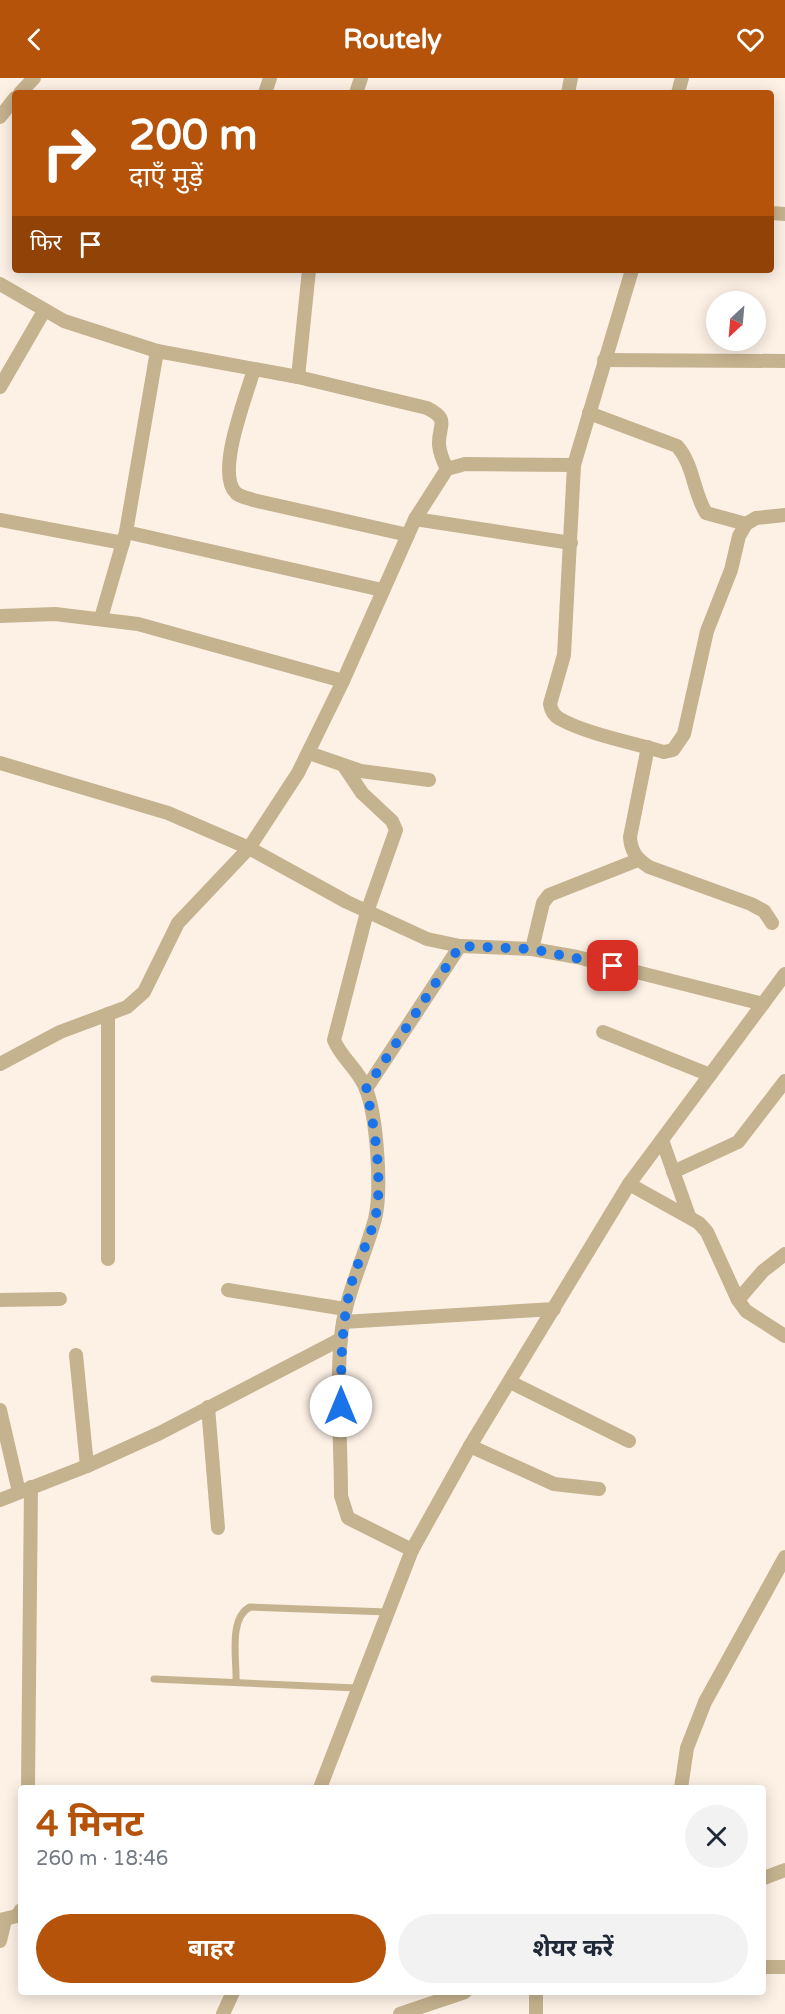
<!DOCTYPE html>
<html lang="hi">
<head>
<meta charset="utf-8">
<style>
	body { margin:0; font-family:"Varela Round","Noto Sans Devanagari",sans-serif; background:#f2f2f3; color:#1f2937; height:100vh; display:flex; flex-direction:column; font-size:22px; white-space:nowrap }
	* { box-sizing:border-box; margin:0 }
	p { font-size:20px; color:#747a83 }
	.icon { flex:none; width:33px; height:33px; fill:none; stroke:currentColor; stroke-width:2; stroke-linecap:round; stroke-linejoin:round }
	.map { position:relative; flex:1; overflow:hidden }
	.sheet { position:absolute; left:18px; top:1707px; width:748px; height:210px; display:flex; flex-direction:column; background:#fff; border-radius:6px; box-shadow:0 3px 15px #0003 }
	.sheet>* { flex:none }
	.banner { position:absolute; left:12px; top:12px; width:762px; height:183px; border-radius:6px; box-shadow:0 3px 15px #0003; background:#b45309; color:#fff; overflow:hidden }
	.needle { width:39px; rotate:206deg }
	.tools { position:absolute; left:706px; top:213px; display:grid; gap:12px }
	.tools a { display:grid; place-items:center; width:60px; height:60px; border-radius:50%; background:#fff; box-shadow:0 3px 15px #0003; font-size:30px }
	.pin { position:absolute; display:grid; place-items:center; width:51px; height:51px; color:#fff; margin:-26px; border-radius:12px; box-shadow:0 3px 9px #0006 }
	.me { position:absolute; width:66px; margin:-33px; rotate:0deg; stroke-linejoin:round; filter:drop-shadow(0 0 4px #0008) }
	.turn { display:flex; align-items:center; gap:21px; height:126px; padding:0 18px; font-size:27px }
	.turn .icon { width:78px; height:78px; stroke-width:2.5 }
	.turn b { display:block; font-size:42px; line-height:51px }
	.then { display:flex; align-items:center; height:57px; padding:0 18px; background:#0003; gap:12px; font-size:22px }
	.round { display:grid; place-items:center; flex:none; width:63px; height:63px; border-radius:32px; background:#f2f2f3 }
	.headline { display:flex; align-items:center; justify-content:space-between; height:102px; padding:0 18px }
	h1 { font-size:36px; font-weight:700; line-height:45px; color:#b45309 }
	.button { display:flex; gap:12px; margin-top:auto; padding:12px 18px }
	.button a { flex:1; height:69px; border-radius:36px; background:#b45309; color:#fff; font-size:24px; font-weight:700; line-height:69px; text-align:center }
	.button a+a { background:#f2f2f3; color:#1f2937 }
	header { display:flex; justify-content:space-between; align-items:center; height:78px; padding:0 18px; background:#b45309; color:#fff; font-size:27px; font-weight:700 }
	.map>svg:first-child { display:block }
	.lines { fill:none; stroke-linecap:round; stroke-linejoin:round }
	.service { stroke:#c5b28e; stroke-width:7 }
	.minor { stroke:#c5b28e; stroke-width:14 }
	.route { stroke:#1a73e8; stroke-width:10; stroke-dasharray:0 18 }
</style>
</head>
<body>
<header><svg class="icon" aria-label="back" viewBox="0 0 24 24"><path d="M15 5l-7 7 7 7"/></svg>Routely<svg class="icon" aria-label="heart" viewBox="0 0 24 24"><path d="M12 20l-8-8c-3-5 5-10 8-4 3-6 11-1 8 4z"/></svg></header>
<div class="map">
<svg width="785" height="1936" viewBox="0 0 785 1936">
	<rect width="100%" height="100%" fill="#fdf1e6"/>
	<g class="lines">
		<g class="service">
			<path d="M154,1601l203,9"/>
			<path d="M236,1604c1,-21 -8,-64 14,-75l137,5"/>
		</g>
		<g class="minor">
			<path d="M20,15l14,-15"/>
			<path d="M265,15l5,-15"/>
			<path d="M356,15l5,-15"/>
			<path d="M568,15l3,-15"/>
			<path d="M678,15l4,-15"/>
			<path d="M0,39l15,-19"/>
			<path d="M771,135l14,1"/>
			<path d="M632,192l-58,195 -10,190 -14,49c1,6 4,12 10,15 27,15 74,24 104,33l9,-2 11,-16 23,-103 24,-61 8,-34 7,-12 10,-6 29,-3"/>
			<path d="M0,206l64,37 93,30 141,26 129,31c24,12 11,17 12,37 1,9 4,16 8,24"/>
			<path d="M604,282l181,1"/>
			<path d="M254,291c-7,26 -39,104 -18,124 4,4 12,5 17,7l155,35"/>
			<path d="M298,299l11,-107"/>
			<path d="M0,309l44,-76"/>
			<path d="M589,335l88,33c17,19 16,46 29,67l40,11"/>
			<path d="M415,441l156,24"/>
			<path d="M0,442l123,23"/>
			<path d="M126,454l256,58"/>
			<path d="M0,538l55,-2 83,10 205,57"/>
			<path d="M101,540l25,-86 31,-181"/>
			<path d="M648,669l-18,90c1,15 7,22 19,30l102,37 13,7 8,12"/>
			<path d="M309,675l52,18 68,9"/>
			<path d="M0,685l168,50 81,35 98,54 80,37 33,7 72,3 45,8 186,47"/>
			<path d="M344,688l18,27 30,28 4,9 -29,82 -33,128c7,18 25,30 32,49 11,28 16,101 9,130 -11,40 -30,76 -34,118 -5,51 0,107 0,159l7,22 64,32"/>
			<path d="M532,871l11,-46 6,-8 89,-35"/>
			<path d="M603,954l107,43"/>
			<path d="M0,986l60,-32 67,-25 17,-15 34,-69 71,-75 49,-75 45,-92 72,-162 32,-50 18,-5 109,1"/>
			<path d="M366,1011l94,-143"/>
			<path d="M662,1062l27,76"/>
			<path d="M673,1094l65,-30 47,-61"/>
			<path d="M629,1106l70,39 8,9 31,68 8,11 39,25"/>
			<path d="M108,1181v-245"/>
			<path d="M228,1212l117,19"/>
			<path d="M0,1222l60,-1"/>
			<path d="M738,1222l25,-29 22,-17"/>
			<path d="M343,1244l211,-13"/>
			<path d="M76,1277l11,111"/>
			<path d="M510,1304l119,59"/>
			<path d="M208,1329l10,121"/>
			<path d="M0,1332l19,82"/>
			<path d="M470,1368l84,38 45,5"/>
			<path d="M0,1422l87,-34 73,-33 181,-94"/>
			<path d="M28,1710l3,-301"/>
			<path d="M320,1710l92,-238 58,-104 159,-262 156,-210"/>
			<path d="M681,1710l6,-40 18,-46 80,-145"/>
			<path d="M764,1800l21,-8"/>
			<path d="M0,1842l17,-4 4,-6"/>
			<path d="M0,1863l5,-21"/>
			<path d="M764,1889h21"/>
			<path d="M223,1936l10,-22"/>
			<path d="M400,1936l65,-22"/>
			<path d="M536,1936v-22"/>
		</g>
	</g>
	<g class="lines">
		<path class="route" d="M341,1328c0,-45 0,-85 12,-128 8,-26 24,-52 25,-79 2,-37 -4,-75 -12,-110l94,-143 72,3 81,17"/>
	</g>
</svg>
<div class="tools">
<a><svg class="needle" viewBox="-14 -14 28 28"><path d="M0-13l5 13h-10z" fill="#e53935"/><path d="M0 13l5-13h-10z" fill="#747a83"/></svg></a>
</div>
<div class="pin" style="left:613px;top:888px;background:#d93025"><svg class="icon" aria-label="arrive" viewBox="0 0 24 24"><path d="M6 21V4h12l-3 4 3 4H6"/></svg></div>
<svg class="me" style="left:341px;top:1328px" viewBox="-20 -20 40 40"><circle r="19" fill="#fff"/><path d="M0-13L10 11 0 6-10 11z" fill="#1a73e8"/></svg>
<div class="banner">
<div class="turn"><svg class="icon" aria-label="right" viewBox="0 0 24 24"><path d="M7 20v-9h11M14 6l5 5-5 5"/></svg><div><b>200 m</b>दाएँ मुड़ें</div></div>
<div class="then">फिर<svg class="icon" aria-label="arrive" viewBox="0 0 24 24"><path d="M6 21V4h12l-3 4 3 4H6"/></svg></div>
</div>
<section class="sheet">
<div class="headline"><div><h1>4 मिनट</h1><p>260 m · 18:46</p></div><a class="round"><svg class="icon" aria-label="close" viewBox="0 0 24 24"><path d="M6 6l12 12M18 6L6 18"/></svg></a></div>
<div class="button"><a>बाहर</a><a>शेयर करें</a></div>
</section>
</div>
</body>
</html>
